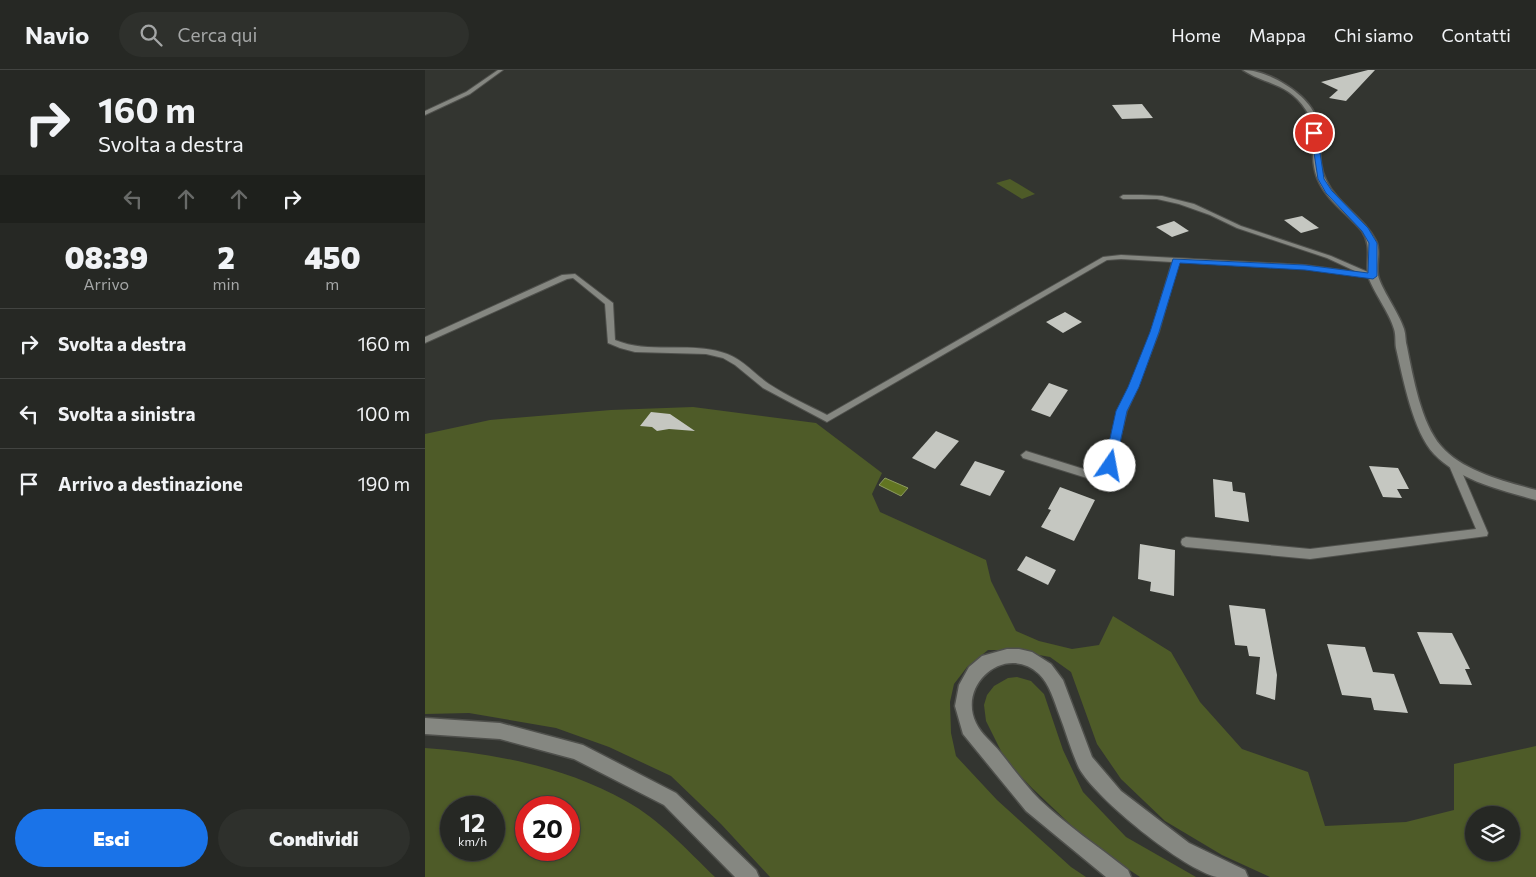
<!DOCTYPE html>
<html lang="it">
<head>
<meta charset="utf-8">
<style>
	body { margin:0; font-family:Commissioner,sans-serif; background:#2e302c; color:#f1f3f6; height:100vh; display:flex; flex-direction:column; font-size:19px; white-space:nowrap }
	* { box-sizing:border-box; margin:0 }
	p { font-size:16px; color:#a4a6a6 }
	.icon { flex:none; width:28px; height:28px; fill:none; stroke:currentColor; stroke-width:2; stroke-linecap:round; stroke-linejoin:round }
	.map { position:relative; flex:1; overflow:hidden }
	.sheet { display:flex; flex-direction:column; background:#262824; width:425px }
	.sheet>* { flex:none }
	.banner { background:#262824; color:#f1f3f6; overflow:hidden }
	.tools { position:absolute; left:1040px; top:736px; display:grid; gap:10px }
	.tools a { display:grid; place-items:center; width:55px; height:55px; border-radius:50%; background:#262824; box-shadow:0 1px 4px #0004,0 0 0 1px #424441; font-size:25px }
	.speed { position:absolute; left:15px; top:726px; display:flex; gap:10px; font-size:25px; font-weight:700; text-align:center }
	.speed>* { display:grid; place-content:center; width:65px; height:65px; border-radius:50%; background:#262824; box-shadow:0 1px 4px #0004,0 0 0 1px #424441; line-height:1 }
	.speed small { font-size:12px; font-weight:400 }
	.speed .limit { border:8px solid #d22; background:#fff; color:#111 }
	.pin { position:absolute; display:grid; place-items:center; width:42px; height:42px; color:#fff; margin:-21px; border:2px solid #fff; border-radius:50%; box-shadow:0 1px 5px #0007 }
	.me { position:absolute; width:55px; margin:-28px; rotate:12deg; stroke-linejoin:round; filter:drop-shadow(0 0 4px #0008) }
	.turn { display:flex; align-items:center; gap:18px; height:105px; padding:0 15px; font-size:22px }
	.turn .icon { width:65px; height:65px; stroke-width:2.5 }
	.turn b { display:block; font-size:35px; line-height:42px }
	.lanes { display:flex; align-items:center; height:48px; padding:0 15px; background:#0003; justify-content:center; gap:25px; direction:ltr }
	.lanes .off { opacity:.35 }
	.eta { display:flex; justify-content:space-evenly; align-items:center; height:85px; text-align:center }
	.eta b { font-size:30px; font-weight:800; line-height:35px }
	.primary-button { display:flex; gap:10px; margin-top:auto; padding:10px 15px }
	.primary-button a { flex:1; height:58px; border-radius:30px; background:#1a73e8; color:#fff; font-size:20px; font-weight:800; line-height:58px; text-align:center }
	.primary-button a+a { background:#2e302c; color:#f1f3f6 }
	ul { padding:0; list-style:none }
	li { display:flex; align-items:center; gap:15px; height:70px; padding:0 15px; border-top:1px solid #424441 }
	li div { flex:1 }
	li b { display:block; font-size:19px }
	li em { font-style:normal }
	header { display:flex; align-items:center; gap:30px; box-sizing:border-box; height:70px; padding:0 25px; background:#262824; border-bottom:1px solid #424441 }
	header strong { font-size:24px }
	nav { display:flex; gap:28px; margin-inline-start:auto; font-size:18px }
	.search { width:350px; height:45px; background:#2e302c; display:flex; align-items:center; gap:12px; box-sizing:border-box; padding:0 18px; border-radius:28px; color:#a4a6a6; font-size:19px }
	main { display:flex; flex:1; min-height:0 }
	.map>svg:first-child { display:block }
	.green { fill:#4e5b28; fill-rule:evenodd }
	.water { fill:#627522; stroke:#8d9b60 }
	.building { fill:#c5c7c1 }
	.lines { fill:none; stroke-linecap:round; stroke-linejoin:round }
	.lane-casing { stroke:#4f504c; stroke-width:2 }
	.street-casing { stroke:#4f504c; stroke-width:3 }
	.secondary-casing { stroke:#4f504c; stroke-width:3 }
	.lane { fill:#858781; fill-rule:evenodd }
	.street { fill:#858781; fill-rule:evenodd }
	.secondary { fill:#858781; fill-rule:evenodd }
	.route { fill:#1a73e8; stroke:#114b97 }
</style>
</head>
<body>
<header>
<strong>Navio</strong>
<div class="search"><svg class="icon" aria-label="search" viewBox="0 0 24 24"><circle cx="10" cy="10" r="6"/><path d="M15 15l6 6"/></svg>Cerca qui</div>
<nav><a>Home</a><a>Mappa</a><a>Chi siamo</a><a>Contatti</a></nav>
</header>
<main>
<section class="sheet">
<div class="banner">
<div class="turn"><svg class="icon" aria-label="right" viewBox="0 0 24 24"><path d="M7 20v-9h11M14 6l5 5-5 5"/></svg><div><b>160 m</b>Svolta a destra</div></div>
<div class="lanes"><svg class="icon off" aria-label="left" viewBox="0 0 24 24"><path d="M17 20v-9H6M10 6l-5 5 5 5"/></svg><svg class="icon off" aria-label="ahead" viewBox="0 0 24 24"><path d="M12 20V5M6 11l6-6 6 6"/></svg><svg class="icon off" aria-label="ahead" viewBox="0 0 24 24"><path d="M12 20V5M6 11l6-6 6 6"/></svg><svg class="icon" aria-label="right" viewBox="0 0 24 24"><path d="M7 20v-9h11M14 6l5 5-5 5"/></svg></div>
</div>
<div class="eta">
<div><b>08:39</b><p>Arrivo</p></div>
<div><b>2</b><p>min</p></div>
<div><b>450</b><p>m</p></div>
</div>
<ul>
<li><svg class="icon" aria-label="right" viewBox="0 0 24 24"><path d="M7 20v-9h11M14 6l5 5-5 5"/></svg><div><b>Svolta a destra</b></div><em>160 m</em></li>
<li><svg class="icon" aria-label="left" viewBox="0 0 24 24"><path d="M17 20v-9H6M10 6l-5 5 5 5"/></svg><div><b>Svolta a sinistra</b></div><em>100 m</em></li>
<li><svg class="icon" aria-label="arrive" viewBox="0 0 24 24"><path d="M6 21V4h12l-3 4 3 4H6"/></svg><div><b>Arrivo a destinazione</b></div><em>190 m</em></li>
</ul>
<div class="primary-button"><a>Esci</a><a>Condividi</a></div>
</section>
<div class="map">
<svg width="1111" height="807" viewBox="0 0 1111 807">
	<rect width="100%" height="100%" fill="#333530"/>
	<g class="green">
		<path d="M585,109l25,15 -13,5 -26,-16z"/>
		<path d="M268,337l123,16 66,50 -10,21 8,18 106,48 5,21 25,50 23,10 33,8 27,-4 14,-29 58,36 29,50 42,47 66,23 17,54 81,-4 48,-12v-46l82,-18v131h-266l-48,-22 -57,-34 -44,-42 -24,-35 -26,-72 -21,-15 -38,-7h-24l-21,17 -13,17 -4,18 1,31 5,23 41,44 74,67 15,10h-316l-49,-53 -50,-48 -62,-29 -53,-19 -87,-15 -44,1v-280l65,-14 121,-10zM1049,745h37v37h-37z"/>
		<path d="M592,607l14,4 13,13 19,56 20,42 43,45 70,40h-56l-48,-32 -60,-57 -26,-27 -20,-40 -2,-16 3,-10 7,-9 14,-8z"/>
		<path d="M0,678c68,5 141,19 201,53 34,19 61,49 89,76h-290zM26,738h43v42h-43zM101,738h43v42h-43z"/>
	</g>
	<path class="water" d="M460,408l23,10 -7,8 -22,-11z"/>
	<g class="building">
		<path d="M943,0h7l-29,31 -17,-3 9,-8 -17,-8z"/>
		<path d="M717,34l11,14 -31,1 -10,-14z"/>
		<path d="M877,146l17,12 -18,5 -17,-13z"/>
		<path d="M749,151l15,10 -17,6 -16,-10z"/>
		<path d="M640,242l17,10 -19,11 -17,-11z"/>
		<path d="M624,313l19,7 -18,27 -19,-7z"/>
		<path d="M226,342l19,2 25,17 -26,-2 -12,2 -5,-4 -12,-1z"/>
		<path d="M511,361l23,10 -24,28 -23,-11z"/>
		<path d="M550,391l30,10 -15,25 -30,-11z"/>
		<path d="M944,396l29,2 11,21h-12l5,9 -19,-1z"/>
		<path d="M788,409l19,3 1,9 12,2 4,29 -34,-5z"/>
		<path d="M635,417l35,13 -21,41 -33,-14 10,-17 -3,-1z"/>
		<path d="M715,474l35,6 -1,46 -24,-5 1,-9 -13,-3z"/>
		<path d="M601,486l30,14 -8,15 -31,-15z"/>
		<path d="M804,535l36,4 12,66 -2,25 -19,-6 4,-37 -11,-1 -2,-10 -12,-1z"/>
		<path d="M992,562l35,1 18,36h-5l7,16 -32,-1z"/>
		<path d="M902,574l38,3 8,25 21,2 14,39 -34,-3 -3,-12 -29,-3z"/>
	</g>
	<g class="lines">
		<g class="lane-casing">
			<g id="lane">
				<path d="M73,0h5l-33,24 -45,21v-4l41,-19z"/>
				<path d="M717,125l20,1 32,8 47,22 90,30 46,20 -4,2 -68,-9 -126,-7 -20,70 -21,55 -11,24 -14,58 -6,7 -17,3 -67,-21 -2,-3 5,-4 64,20 10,-1 5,-6 12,-53 13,-24 21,-55 21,-70 -51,-3 -14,1 -280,162 -64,-34 -28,-23 -12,-7 -17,-4 -71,-2 -15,-4 -12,-5 -3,-39 -32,-26 -6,1 -142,64v-6l137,-62 13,-1 38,29 2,37c34,14 71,2 106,12 20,5 32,21 48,32 18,12 39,21 58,31l276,-158 18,-2 184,10 52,7 -30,-14 -90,-30 -27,-13 -31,-11 -22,-5h-34l-3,-2 3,-2z"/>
				<path d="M1028,389l5,4 30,70 -1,3 -177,23 -124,-12 -4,-2 -1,-3 1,-3 4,-2 124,12 166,-20 -28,-66z"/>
			</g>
		</g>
		<g class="street-casing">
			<path id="street" d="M818,0c25,0 64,23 73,47 7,20 0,44 10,63 11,24 38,37 50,61 5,9 0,23 2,34 2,12 21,38 26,54 2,6 1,12 3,18 6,30 14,76 34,99 21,25 65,36 95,44v10c-35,-10 -76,-19 -102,-46 -21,-22 -31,-76 -38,-106 -1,-6 0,-13 -2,-19 -4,-16 -23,-40 -26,-54 -2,-16 4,-29 -6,-44 -14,-17 -35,-30 -44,-51 -10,-22 0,-51 -12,-70 -18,-28 -41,-25 -63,-40z"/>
		</g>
		<g class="secondary-casing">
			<g id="secondary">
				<path d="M582,579h12l13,3 19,12 12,16 29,77 29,34 68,52 56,27 3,7c-10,0 -22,0 -31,0 -33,-7 -122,-79 -138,-109 -8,-17 -13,-36 -20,-54 -5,-13 -9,-29 -20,-40 -33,-31 -82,10 -63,49 5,11 17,20 24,29 13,16 25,33 39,47 27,26 60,48 89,71l3,7h-25l-80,-66 -63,-77 -8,-28 4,-21 10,-18 13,-11z"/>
				<path d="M0,648l75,5 83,22 93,48 80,77 3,7h-24l-71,-72 -90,-46 -74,-20 -75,-5z"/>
			</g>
		</g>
		<use href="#lane" class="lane"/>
		<use href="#street" class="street"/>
		<use href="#secondary" class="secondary"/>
	</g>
	<path class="route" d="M889,61l3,2 7,46 8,12 36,37 9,15v33l-4,3 -68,-9 -125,-7 -21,69 -20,55 -12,24 -12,55 -1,3h-8l-2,-3 12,-55 12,-24 22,-55 23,-73 132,6 63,8 1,-30 -7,-12 -36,-38 -8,-14 -7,-46z"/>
</svg>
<div class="tools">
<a><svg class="icon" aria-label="layers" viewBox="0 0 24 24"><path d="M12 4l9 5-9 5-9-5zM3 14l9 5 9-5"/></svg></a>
</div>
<div class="speed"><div>12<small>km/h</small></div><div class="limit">20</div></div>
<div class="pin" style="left:889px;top:63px;background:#d93025"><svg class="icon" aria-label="arrive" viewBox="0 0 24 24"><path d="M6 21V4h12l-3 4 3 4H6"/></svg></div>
<svg class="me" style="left:685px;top:396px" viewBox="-20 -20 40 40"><circle r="19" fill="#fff"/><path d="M0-13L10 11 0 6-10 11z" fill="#1a73e8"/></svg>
</div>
</main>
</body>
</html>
